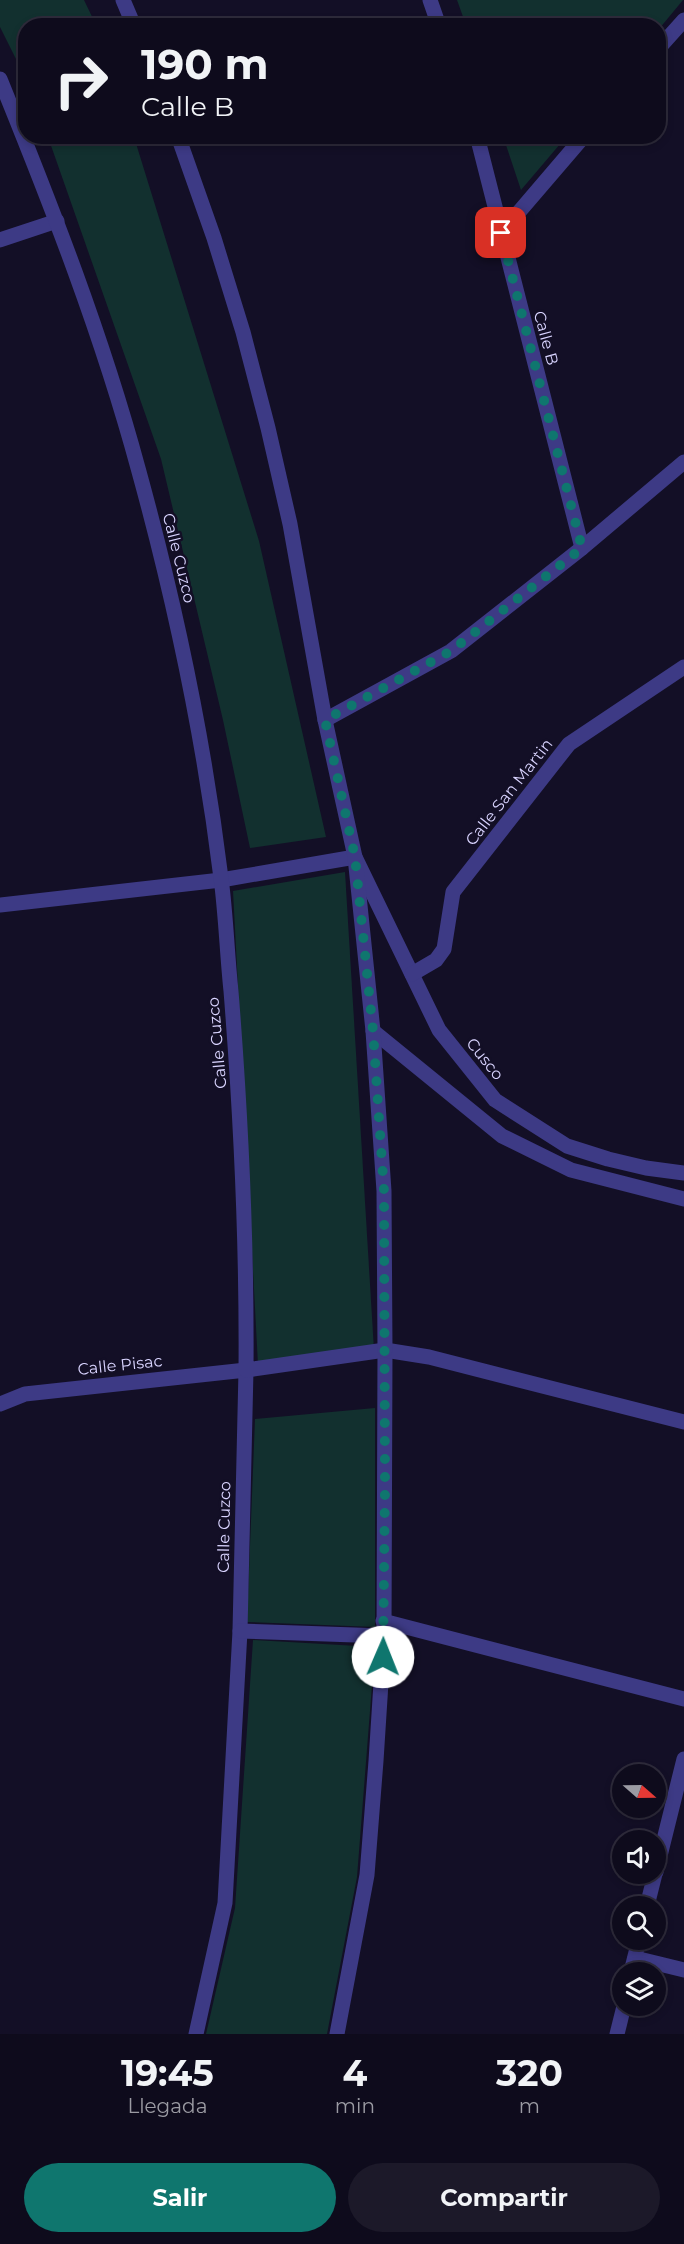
<!DOCTYPE html>
<html lang="es">
<head>
<meta charset="utf-8">
<style>
	body { margin:0; font-family:Montserrat,sans-serif; background:#1c1929; color:#f1f3f6; height:100vh; display:flex; flex-direction:column; font-size:22px; white-space:nowrap }
	* { box-sizing:border-box; margin:0 }
	p { font-size:20px; color:#9b9ba3 }
	.icon { flex:none; width:33px; height:33px; fill:none; stroke:currentColor; stroke-width:2; stroke-linecap:round; stroke-linejoin:round }
	.map { position:relative; height:2034px; overflow:hidden }
	.side { display:flex; flex-direction:column; background:#0e0b1c; flex:1 }
	.side>* { flex:none }
	.hud { position:absolute; left:18px; top:18px; width:648px; height:126px; border-radius:24px; box-shadow:0 3px 9px #0003,0 0 0 2px #2e2b3b; background:#0e0b1c; color:#f1f3f6; overflow:hidden }
	.needle { width:39px; rotate:110deg }
	.tools { position:absolute; left:612px; top:1764px; display:grid; gap:12px }
	.tools a { display:grid; place-items:center; width:54px; height:54px; border-radius:50%; background:#0e0b1c; box-shadow:0 3px 9px #0003,0 0 0 2px #2e2b3b; font-size:30px }
	.pin { position:absolute; display:grid; place-items:center; width:51px; height:51px; color:#fff; margin:-26px; border-radius:12px; box-shadow:0 3px 9px #0006 }
	.me { position:absolute; width:66px; margin:-33px; rotate:1deg; stroke-linejoin:round; filter:drop-shadow(0 0 4px #0008) }
	.turn { display:flex; align-items:center; gap:21px; height:126px; padding:0 24px; font-size:27px }
	.turn .icon { width:78px; height:78px; stroke-width:2.5 }
	.turn b { display:block; font-size:42px; line-height:51px }
	.eta { display:flex; justify-content:space-evenly; align-items:center; height:102px; text-align:center }
	.eta b { font-size:36px; font-weight:700; line-height:42px }
	.primary-button { display:flex; gap:12px; margin-top:auto; padding:12px 24px }
	.primary-button a { flex:1; height:69px; border-radius:36px; background:#0f766e; color:#fff; font-size:24px; font-weight:700; line-height:69px; text-align:center }
	.primary-button a+a { background:#1c1929; color:#f1f3f6 }
	.map>svg:first-child { display:block }
	.green { fill:#12302f }
	.lines { fill:none; stroke-linecap:round; stroke-linejoin:round }
	.minor { stroke:#3d3a85; stroke-width:15 }
	.tertiary { stroke:#3d3a85; stroke-width:15 }
	.route { stroke:#0f766e; stroke-width:10; stroke-dasharray:0 18 }
	.labels { text-anchor:middle; dominant-baseline:central; stroke-width:5; stroke-linejoin:round; paint-order:stroke }
	.street-label { font-size:16px; fill:#d9d4ff; stroke:#130f26 }
</style>
</head>
<body>
<div class="map">
<svg width="684" height="2034" viewBox="0 0 684 2034">
	<rect width="100%" height="100%" fill="#130f26"/>
	<g class="green">
		<path d="M0,0h84l12,25 -70,1 -1,51 -25,-50z"/>
		<path d="M457,0h226l-24,29 -1,-3 -192,-1z"/>
		<path d="M503,136h63v1l-45,53z"/>
		<path d="M48,137h86l125,404 67,296 -76,11 -27,-128 -62,-261z"/>
		<path d="M345,872l29,478 -116,15 -25,-474z"/>
		<path d="M375,1408v219l-128,-5 8,-203z"/>
		<path d="M253,1640l122,7 -18,230 -30,157h-121l29,-126z"/>
	</g>
	<g class="lines">
		<g class="minor">
			<path d="M430,0l9,26"/>
			<path d="M658,49l26,-29"/>
			<path d="M477,136l105,412"/>
			<path d="M501,233l83,-97"/>
			<path d="M0,240l57,-19"/>
			<path d="M325,720l126,-69 131,-103 102,-86"/>
			<path d="M0,905l221,-25 134,-23 84,173 56,70 72,46 41,13 38,9 38,5"/>
			<path d="M412,974l24,-14 8,-11 9,-57 116,-148 115,-77"/>
			<path d="M373,1031l129,105 69,34 113,29"/>
			<path d="M0,1404l25,-10 221,-24 -6,261 -15,272 -29,131"/>
			<path d="M383,1621l301,78"/>
			<path d="M240,1631l144,5"/>
			<path d="M656,1872l28,-113"/>
			<path d="M647,1906l8,-32"/>
			<path d="M635,1958l49,12"/>
			<path d="M631,1972l8,-32"/>
			<path d="M337,2034l30,-159 9,-114 8,-125 1,-286"/>
			<path d="M617,2034l7,-28"/>
		</g>
		<g class="tertiary">
			<path d="M123,0l11,26"/>
			<path d="M0,79c52,128 102,256 138,389 37,134 66,272 83,410 5,38 6,75 10,113 10,126 16,252 15,379l139,-20 44,7 255,65"/>
			<path d="M178,136l36,102 29,94 25,96 22,96 35,196 30,137 18,174 11,160 1,159"/>
		</g>
	</g>
	<g class="lines">
		<path class="route" d="M383,1657l2,-170 -1,-296 -11,-160 -18,-174 -30,-137 126,-69 131,-103 -81,-315"/>
	</g>
	<g class="labels">
		<g class="street-label">
			<text transform="translate(546 338) rotate(75)">Calle B</text>
			<text transform="translate(179 558) rotate(76)">Calle Cuzco</text>
			<text transform="translate(509 792) rotate(-52)">Calle San Martin</text>
			<text transform="translate(217 1043) rotate(-95)">Calle Cuzco</text>
			<text transform="translate(485 1059) rotate(51)">Cusco</text>
			<text transform="translate(120 1365) rotate(-6)">Calle Pisac</text>
			<text transform="translate(224 1527) rotate(-89)">Calle Cuzco</text>
		</g>
	</g>
</svg>
<div class="tools">
<a><svg class="needle" viewBox="-14 -14 28 28"><path d="M0-13l5 13h-10z" fill="#e53935"/><path d="M0 13l5-13h-10z" fill="#9b9ba3"/></svg></a>
<a><svg class="icon" aria-label="sound" viewBox="0 0 24 24"><path d="M4 9h4l5-4v14l-5-4H4zM17 9q2 3 0 6"/></svg></a>
<a><svg class="icon" aria-label="search" viewBox="0 0 24 24"><circle cx="10" cy="10" r="6"/><path d="M15 15l6 6"/></svg></a>
<a><svg class="icon" aria-label="layers" viewBox="0 0 24 24"><path d="M12 4l9 5-9 5-9-5zM3 14l9 5 9-5"/></svg></a>
</div>
<div class="pin" style="left:501px;top:233px;background:#d93025"><svg class="icon" aria-label="arrive" viewBox="0 0 24 24"><path d="M6 21V4h12l-3 4 3 4H6"/></svg></div>
<svg class="me" style="left:383px;top:1657px" viewBox="-20 -20 40 40"><circle r="19" fill="#fff"/><path d="M0-13L10 11 0 6-10 11z" fill="#0f766e"/></svg>
<div class="hud">
<div class="turn"><svg class="icon" aria-label="right" viewBox="0 0 24 24"><path d="M7 20v-9h11M14 6l5 5-5 5"/></svg><div><b>190 m</b>Calle B</div></div>
</div>
</div>
<section class="side">
<div class="eta">
<div><b>19:45</b><p>Llegada</p></div>
<div><b>4</b><p>min</p></div>
<div><b>320</b><p>m</p></div>
</div>
<div class="primary-button"><a>Salir</a><a>Compartir</a></div>
</section>
</body>
</html>
